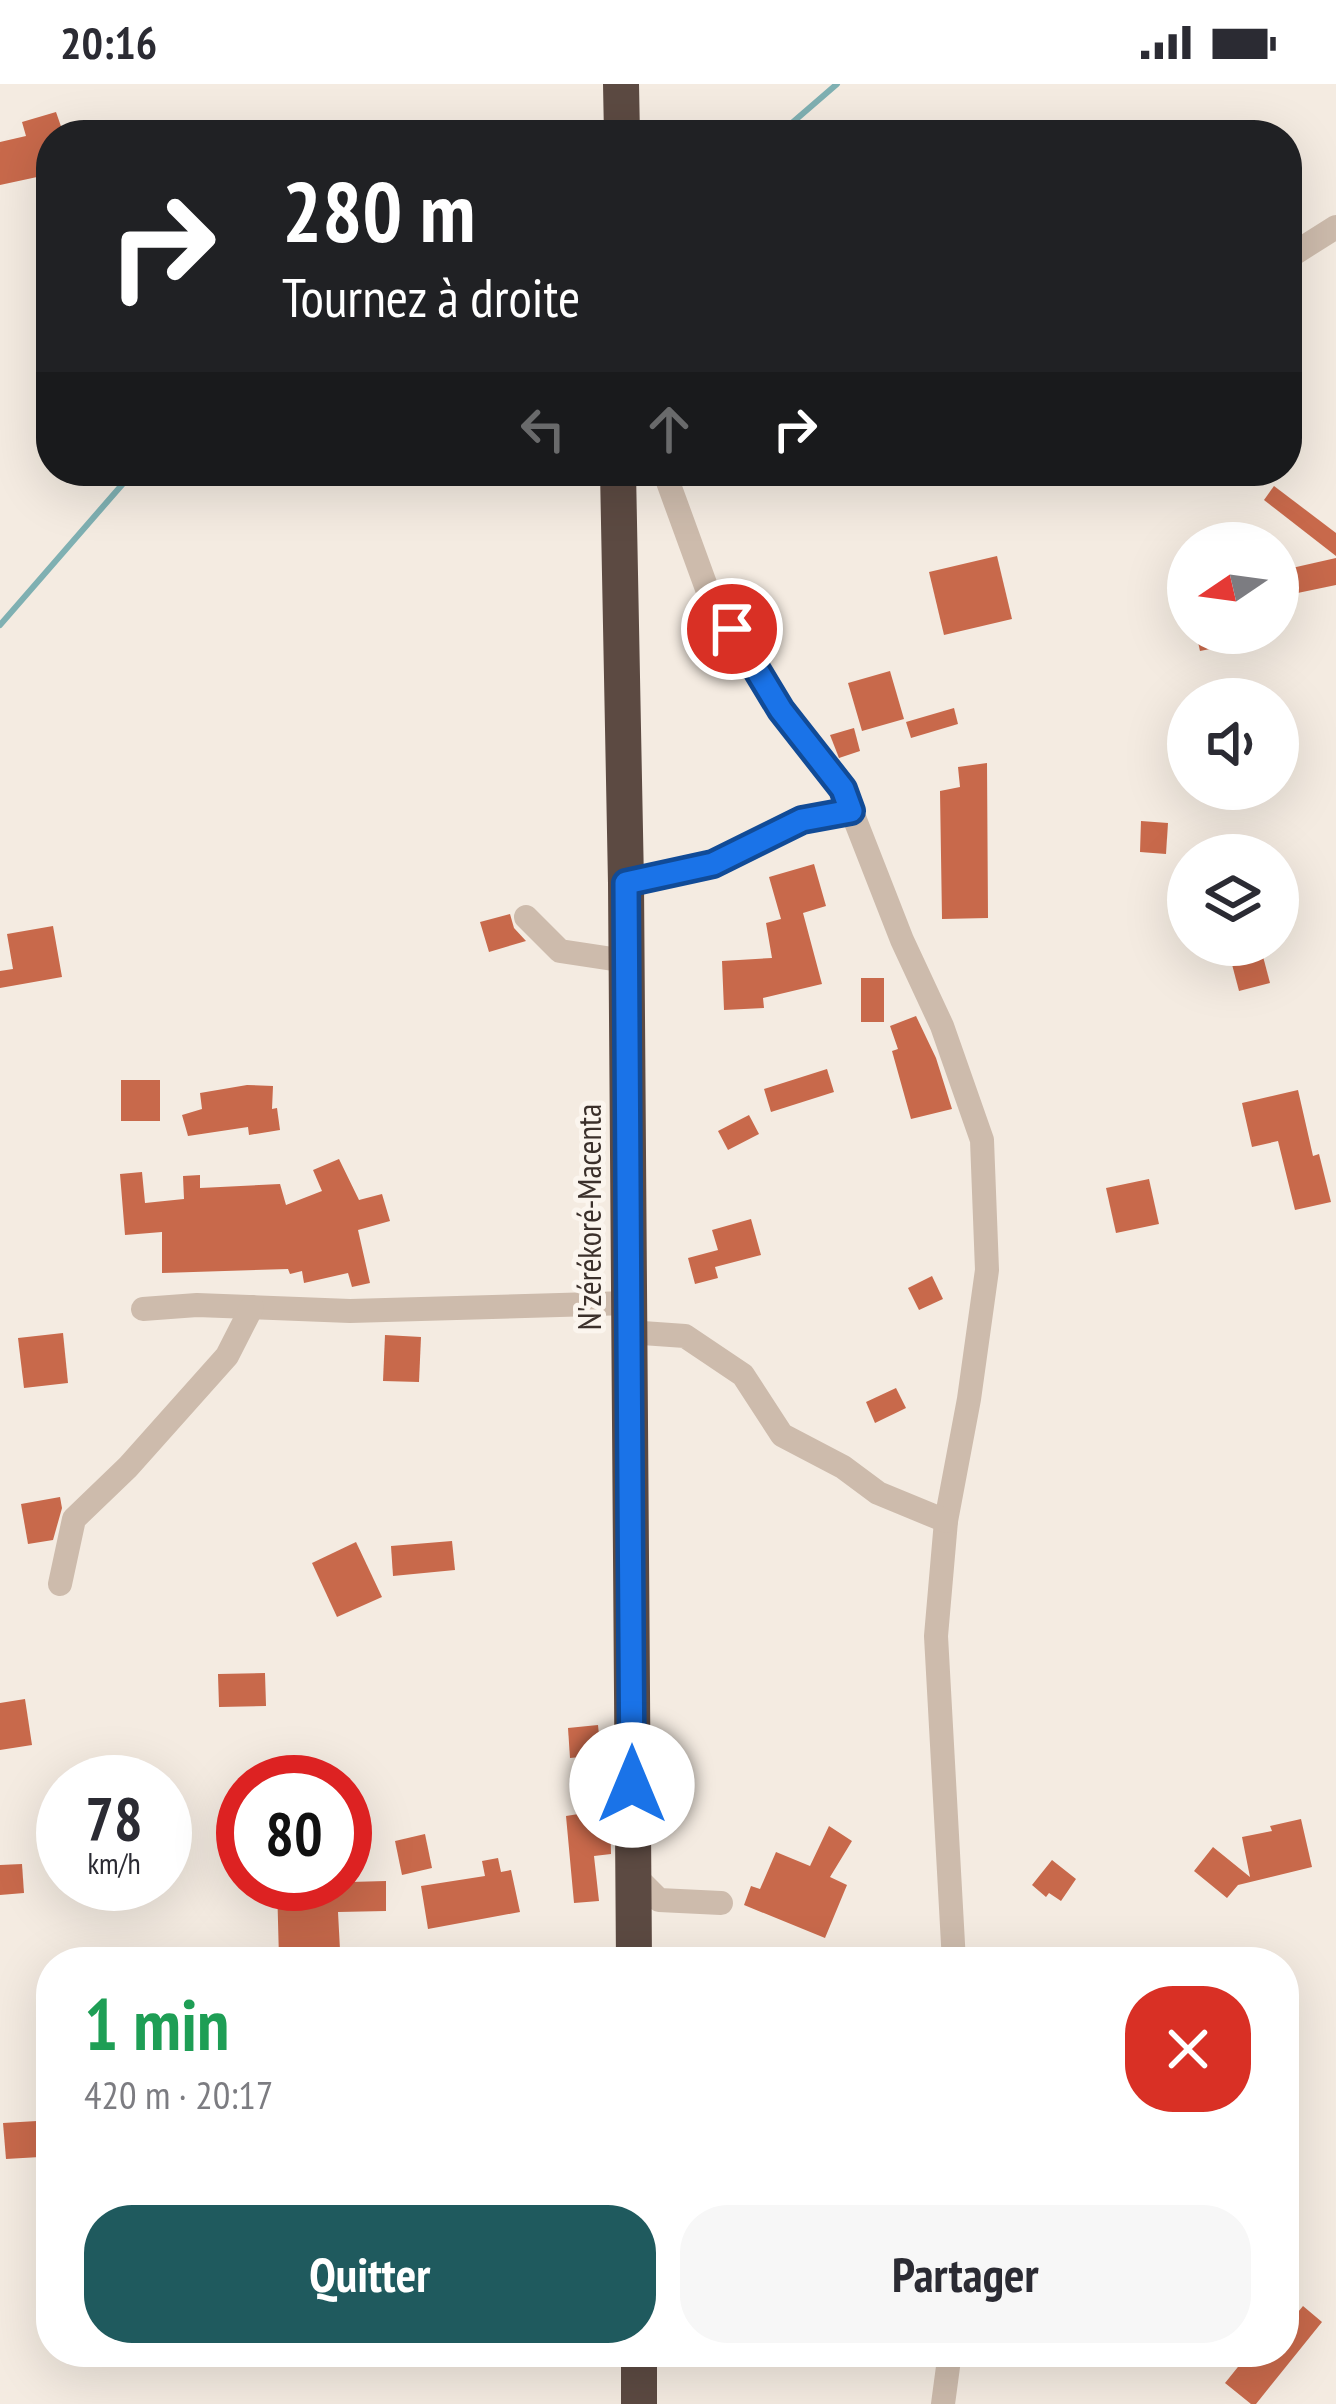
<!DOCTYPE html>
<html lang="fr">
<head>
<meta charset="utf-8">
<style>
	body { margin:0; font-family:"PT Sans Narrow",sans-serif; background:#f7f7f7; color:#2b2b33; height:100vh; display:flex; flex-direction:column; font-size:45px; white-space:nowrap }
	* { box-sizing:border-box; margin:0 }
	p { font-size:39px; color:#7c7c81 }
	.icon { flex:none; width:66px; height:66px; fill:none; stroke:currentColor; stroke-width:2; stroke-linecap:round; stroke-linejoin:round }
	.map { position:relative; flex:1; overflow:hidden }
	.drawer { position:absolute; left:36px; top:1863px; width:1263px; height:420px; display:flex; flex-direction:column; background:#fff; border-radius:48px; box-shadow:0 12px 48px #0002 }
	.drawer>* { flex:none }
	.hud { position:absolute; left:36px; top:36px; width:1266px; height:366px; border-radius:48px; box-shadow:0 12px 48px #0002; background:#202124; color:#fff; overflow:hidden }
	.needle { width:78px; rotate:257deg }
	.controls { position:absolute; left:1167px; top:438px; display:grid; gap:24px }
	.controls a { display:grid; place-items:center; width:132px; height:132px; border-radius:50%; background:#fff; box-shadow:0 12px 48px #0002; font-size:60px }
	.speed { position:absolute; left:36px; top:1671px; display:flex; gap:24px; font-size:60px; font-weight:700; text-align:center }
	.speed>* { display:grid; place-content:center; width:156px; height:156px; border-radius:50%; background:#fff; box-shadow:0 12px 48px #0002; line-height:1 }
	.speed small { font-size:30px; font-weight:400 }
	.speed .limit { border:18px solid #d22; background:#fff; color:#111 }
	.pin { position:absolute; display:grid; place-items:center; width:102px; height:102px; color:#fff; margin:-51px; border:6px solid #fff; border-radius:50%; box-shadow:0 3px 12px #0007 }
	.me { position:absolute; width:132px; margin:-66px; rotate:0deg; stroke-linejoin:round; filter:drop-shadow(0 0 9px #0008) }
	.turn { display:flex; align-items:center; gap:42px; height:252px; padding:0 48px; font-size:54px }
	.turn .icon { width:156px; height:156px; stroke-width:2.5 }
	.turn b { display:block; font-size:84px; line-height:102px }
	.lanes { display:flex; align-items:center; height:114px; padding:0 48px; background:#0003; justify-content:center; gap:60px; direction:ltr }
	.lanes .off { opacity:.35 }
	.round { display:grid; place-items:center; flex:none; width:126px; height:126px; border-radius:48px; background:#f7f7f7 }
	.head { display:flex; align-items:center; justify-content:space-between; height:204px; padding:0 48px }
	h1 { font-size:72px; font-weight:700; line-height:90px; color:#1e9e55 }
	.button { display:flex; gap:24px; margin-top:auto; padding:24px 48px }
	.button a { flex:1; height:138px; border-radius:48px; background:#1f5a5e; color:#fff; font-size:48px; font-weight:700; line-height:138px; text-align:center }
	.button a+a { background:#f7f7f7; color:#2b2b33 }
	.status { display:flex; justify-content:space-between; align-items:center; height:84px; padding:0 60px; background:#fff; direction:ltr }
	.status svg { height:33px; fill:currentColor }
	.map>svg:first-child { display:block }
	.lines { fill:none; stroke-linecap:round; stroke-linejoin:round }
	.stream { stroke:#7fb0b2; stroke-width:6 }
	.building { fill:#c8694b }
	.minor { stroke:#cdbbac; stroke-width:24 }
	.highway { stroke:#5c4a42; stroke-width:36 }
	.route-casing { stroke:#114b97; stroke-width:30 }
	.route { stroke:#1a73e8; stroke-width:21 }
	.labels { text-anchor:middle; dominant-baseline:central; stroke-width:10; stroke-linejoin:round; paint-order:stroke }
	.street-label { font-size:33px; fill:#3b302b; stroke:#fbf5ee }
</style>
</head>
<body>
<div class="status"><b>20:16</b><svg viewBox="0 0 49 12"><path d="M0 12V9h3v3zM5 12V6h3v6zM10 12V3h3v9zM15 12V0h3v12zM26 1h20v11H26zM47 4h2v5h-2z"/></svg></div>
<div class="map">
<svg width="1336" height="2320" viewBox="0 0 1336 2320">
	<rect width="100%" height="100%" fill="#f4ebe1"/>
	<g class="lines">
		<g class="stream">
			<path d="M778,51l59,-51"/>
			<path d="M0,541l134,-154"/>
		</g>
	</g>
	<g class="building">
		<path d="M56,28l8,23h-13v39l-51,11v-43l26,-6 -4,-14z"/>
		<path d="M1274,402l62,47v23l-72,-56z"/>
		<path d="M997,472l15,63 -68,16 -15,-63z"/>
		<path d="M1336,474v27l-48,10 -5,-25z"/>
		<path d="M1196,549h53l1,8 -50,10z"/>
		<path d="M890,587l14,48 -42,12 -14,-48z"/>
		<path d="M954,624l4,16 -47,14 -5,-16z"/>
		<path d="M854,644l6,23 -21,7 -9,-23z"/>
		<path d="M987,679l1,155 -46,1 -2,-128 20,-4 -2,-20z"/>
		<path d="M1141,737l27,2 -2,31 -26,-2z"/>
		<path d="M814,780l12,42 -23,7 19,71 -59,14 1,10 -40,2 -2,-49 50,-3 -6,-35 15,-4 -12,-42z"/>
		<path d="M510,830l4,14 12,13 -37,11 -9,-30z"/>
		<path d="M53,842l9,51 -62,11v-17l13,-2 -6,-35z"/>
		<path d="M1260,861l10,38 -31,8 -10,-38z"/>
		<rect x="861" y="894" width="23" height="44"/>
		<path d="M916,932l20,42 16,51 -41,10 -19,-68 6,-2 -8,-23z"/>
		<path d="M827,985l7,23 -63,20 -7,-23z"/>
		<rect x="121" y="996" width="39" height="41"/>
		<path d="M247,1001l26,1 -1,23 5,-1 3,22 -31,5 -1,-8 -60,9 -6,-21 20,-6 -2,-16z"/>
		<path d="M1298,1006l15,66 6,-2 12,48 -36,8 -17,-69 -26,6 -10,-44z"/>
		<path d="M749,1031l10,19 -31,16 -10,-19z"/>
		<path d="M339,1075l20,41 23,-6 8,27 -32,9 12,53 -18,4 -4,-14 -44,10 -2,-12 -12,3 -2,-5 -126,4v-41l-37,3 -5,-61 22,-2 3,31 39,-4 -1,-23 17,-1v13l80,-4 6,21 36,-14 -9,-21z"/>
		<path d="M1149,1095l10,45 -43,9 -10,-45z"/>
		<path d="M751,1135l10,36 -46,12 3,11 -23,6 -7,-26 30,-8 -6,-20z"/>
		<path d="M932,1192l11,23 -24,11 -11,-22z"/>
		<path d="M63,1249l5,50 -44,5 -6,-50z"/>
		<path d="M385,1251l36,2 -2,45 -36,-1z"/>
		<path d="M896,1304l10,20 -31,15 -9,-21z"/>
		<path d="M60,1413l2,11 -9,32 -25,4 -7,-40z"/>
		<path d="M452,1457l3,29 -62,6 -2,-30z"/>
		<path d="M356,1458l26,55 -45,20 -25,-54z"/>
		<path d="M265,1589l1,33 -47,1 -1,-33z"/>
		<path d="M25,1615l7,46 -32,5v-47z"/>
		<path d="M598,1641l3,30 -31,3 -2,-30z"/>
		<path d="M610,1725l1,45 -17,2 5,45 -25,2 -8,-87z"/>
		<path d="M1301,1735l11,48 -74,18 -11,13 -33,-27 19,-24 37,30 -8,-40 30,-6 -2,-5z"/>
		<path d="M829,1742l23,15 -22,36 17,8 -22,53 -81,-33 7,-19 9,3 16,-37 34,14z"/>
		<path d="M425,1750l7,34 -30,7 -7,-34z"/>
		<path d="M498,1774l3,14 10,-2 9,42 -92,17 -7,-43 64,-10 -3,-15z"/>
		<path d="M1052,1776l24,19 -15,22 -12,-8 -3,4 -14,-12z"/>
		<path d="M22,1780l2,29 -24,2v-30z"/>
		<path d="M386,1797v30l-48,1 2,38 -37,2v5l-24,2 -2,-75z"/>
		<path d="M37,2037l3,36 -34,2 -3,-36z"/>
		<path d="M1303,2222l19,16 -66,82h-5l-26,-21 25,-31h34v-23z"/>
	</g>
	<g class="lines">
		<g class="minor">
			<path d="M1287,174l49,-31"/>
			<path d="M664,387l43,118 74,121 62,79 59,151 40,86 40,114 5,130 -18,129 -23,122 -10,115 18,326"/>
			<path d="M626,799l87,-19 89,-44 49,-9"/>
			<path d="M526,833l34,34 66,10"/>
			<path d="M143,1225l54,-4 153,6 278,-8"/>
			<path d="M628,1248l57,4 58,39 39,60 61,32 35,26 68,28"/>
			<path d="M60,1500l14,-65 54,-52 99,-111 25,-49"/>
			<path d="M632,1789l27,27 62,3"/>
			<path d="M943,2320l7,-52"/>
		</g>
		<g class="highway">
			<path d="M621,0l1,51"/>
			<path d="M618,387l8,412 8,1079"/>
			<path d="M639,2268v52"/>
		</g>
	</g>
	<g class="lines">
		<g class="route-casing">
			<path id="route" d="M632,1701l-6,-902 87,-19 89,-44 49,-9 -8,-22 -62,-79 -49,-81"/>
		</g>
		<use href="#route" class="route"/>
	</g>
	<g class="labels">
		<g class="street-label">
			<text transform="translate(588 1133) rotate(-90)">N'zérékoré-Macenta</text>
		</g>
	</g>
</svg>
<div class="controls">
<a><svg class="needle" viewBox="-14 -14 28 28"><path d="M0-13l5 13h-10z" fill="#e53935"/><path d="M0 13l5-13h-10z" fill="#7c7c81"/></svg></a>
<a><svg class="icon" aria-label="sound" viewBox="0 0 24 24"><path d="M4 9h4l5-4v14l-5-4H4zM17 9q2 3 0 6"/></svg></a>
<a><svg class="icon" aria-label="layers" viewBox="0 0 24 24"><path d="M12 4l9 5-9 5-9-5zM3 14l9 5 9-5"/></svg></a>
</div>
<div class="speed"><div>78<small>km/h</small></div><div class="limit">80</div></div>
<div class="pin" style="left:732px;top:545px;background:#d93025"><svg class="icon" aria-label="arrive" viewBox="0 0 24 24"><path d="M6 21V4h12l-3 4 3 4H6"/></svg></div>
<svg class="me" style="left:632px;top:1701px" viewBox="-20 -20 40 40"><circle r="19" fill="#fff"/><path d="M0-13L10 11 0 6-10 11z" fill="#1a73e8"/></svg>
<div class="hud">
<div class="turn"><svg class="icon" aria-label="right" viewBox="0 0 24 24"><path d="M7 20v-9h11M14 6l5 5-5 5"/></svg><div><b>280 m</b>Tournez à droite</div></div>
<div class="lanes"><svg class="icon off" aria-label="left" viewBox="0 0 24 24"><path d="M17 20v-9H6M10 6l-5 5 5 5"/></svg><svg class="icon off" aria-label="ahead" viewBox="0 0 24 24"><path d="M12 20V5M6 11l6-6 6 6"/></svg><svg class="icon" aria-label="right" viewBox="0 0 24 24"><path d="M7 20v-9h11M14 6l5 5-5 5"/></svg></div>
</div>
<section class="drawer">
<div class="head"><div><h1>1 min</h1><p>420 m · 20:17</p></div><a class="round" style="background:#d93025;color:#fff"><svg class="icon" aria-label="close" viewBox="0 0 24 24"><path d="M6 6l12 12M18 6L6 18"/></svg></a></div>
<div class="button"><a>Quitter</a><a>Partager</a></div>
</section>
</div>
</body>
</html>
